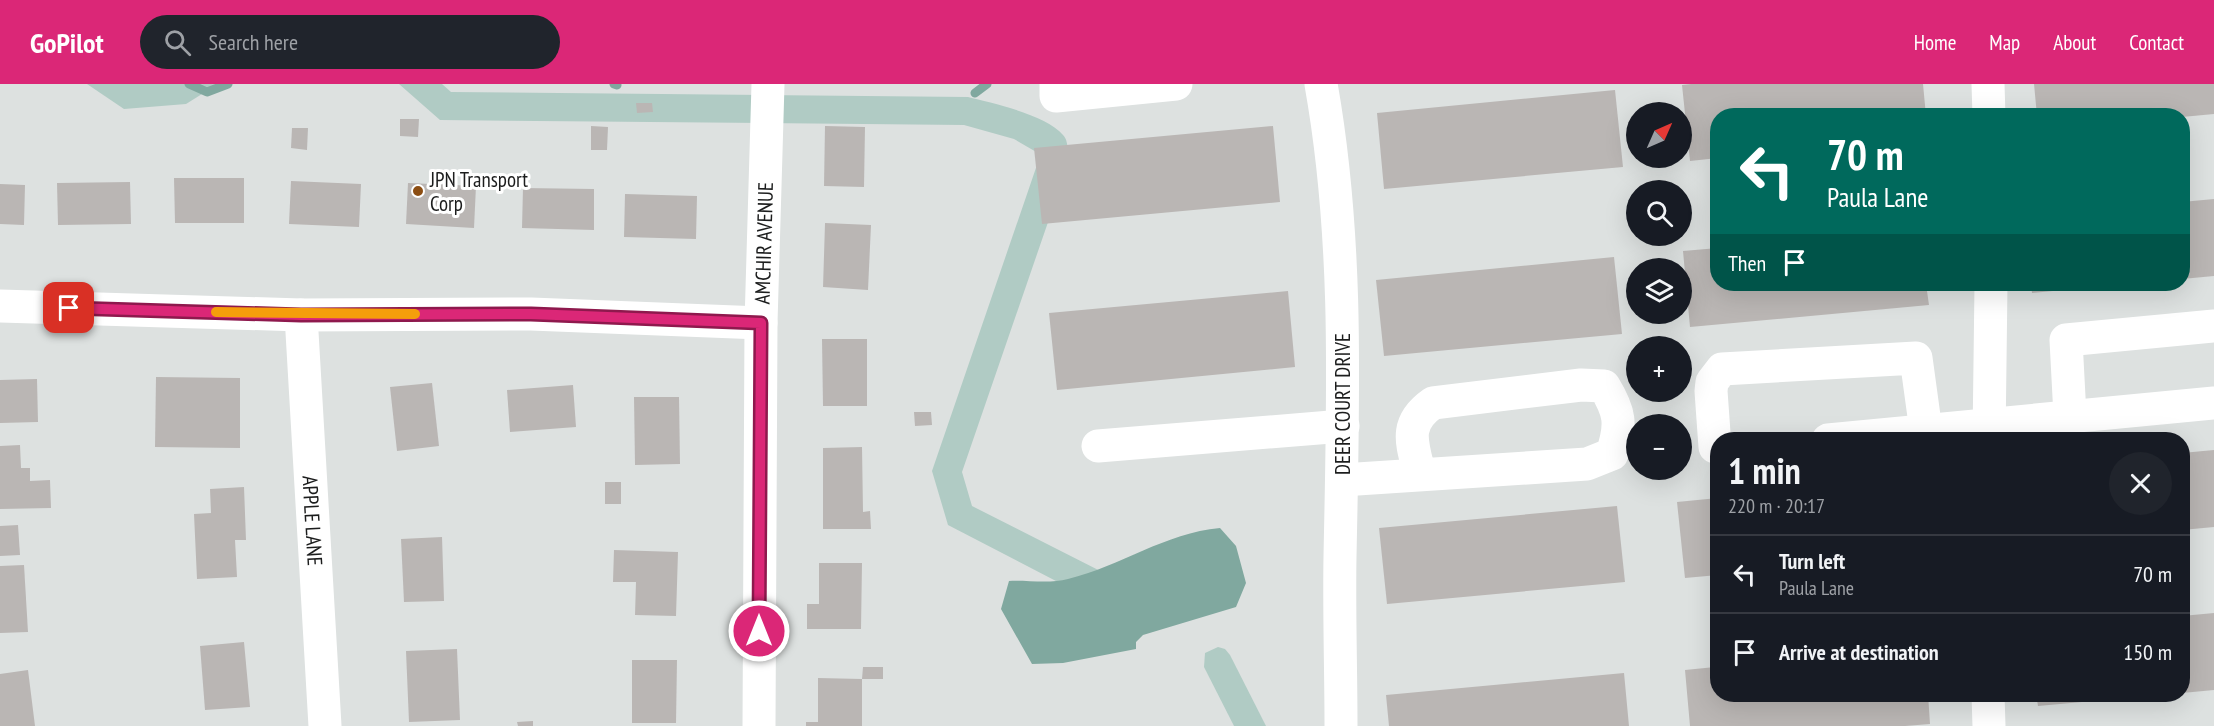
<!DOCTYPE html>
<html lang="en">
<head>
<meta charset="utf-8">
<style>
	body { margin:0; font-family:"PT Sans Narrow",sans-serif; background:#20242c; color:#f1f3f6; height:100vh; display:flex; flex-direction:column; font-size:22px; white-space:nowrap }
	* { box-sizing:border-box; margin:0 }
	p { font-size:20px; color:#9ea1a6 }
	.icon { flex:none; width:33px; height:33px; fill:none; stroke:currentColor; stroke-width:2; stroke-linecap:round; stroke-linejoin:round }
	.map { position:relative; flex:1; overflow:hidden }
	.panel { position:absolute; left:1710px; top:348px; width:480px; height:270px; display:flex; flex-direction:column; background:#171b24; border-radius:24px; box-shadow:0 6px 24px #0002 }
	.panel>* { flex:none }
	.guide { position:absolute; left:1710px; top:24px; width:480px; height:183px; border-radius:24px; box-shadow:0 6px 24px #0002; background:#00695c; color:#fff; overflow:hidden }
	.needle { width:39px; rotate:45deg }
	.buttons { position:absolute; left:1626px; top:18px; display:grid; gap:12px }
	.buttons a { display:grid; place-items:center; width:66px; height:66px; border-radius:50%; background:#171b24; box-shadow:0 6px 24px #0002; font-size:30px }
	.pin { position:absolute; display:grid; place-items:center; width:51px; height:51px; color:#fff; margin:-26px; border-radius:12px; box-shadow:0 3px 9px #0006 }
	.me { position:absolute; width:66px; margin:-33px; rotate:0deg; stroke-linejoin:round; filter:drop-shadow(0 0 4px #0008) }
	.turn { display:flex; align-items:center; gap:21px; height:126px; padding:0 18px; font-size:27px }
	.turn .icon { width:78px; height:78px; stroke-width:2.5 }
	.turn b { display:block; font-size:42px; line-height:51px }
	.then { display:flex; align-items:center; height:57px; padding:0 18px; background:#0003; gap:12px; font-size:22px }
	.round { display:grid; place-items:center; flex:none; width:63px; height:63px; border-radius:32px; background:#20242c }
	.summary { display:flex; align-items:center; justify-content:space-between; height:102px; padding:0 18px }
	h1 { font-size:36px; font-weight:700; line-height:45px }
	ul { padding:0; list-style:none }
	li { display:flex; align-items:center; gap:18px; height:78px; padding:0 18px; border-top:2px solid #363941 }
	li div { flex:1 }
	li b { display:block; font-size:22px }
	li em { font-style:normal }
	header { display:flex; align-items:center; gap:36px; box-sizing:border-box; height:84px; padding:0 30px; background:#db2777; color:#fff }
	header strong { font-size:28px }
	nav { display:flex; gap:33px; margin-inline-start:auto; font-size:21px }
	.search { width:420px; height:54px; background:#20242c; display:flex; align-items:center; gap:15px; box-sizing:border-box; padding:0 21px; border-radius:33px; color:#9ea1a6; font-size:22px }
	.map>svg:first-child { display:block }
	.green { fill:#b0cbc4 }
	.water { fill:#80a89f }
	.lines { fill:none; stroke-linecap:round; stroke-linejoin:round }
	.stream { stroke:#80a89f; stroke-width:9 }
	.building { fill:#bab6b4 }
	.minor { stroke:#fff; stroke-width:33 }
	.route-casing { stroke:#8e194d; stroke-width:15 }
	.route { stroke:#db2777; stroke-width:10 }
	.slow { stroke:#f59e0b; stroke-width:10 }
	.poi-dot { fill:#8c4e13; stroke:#fff; stroke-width:2 }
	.labels { text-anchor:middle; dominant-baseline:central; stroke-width:6; stroke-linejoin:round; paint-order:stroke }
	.poi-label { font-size:21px; fill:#1c1d1d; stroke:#fff; text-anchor:start }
	.street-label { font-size:21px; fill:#1c1d1d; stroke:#fff }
</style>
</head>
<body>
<header>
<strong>GoPilot</strong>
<div class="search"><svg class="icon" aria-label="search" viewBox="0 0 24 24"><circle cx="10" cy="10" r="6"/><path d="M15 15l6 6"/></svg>Search here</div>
<nav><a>Home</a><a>Map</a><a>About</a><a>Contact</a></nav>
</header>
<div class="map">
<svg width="2214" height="642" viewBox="0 0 2214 642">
	<rect width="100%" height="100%" fill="#dde1e0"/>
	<g class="green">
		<path d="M87,0h131l-32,20 -62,5z"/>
		<path d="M399,0h43l9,8 517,5c24,6 79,18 95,38 7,7 4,22 4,32l-105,305 10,34 148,75 -14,26 -158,-82 -16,-54 106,-309v-9l-24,-14 -50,-14 -524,-5z"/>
		<path d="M1218,563l7,2 5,6 36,71h-32l-30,-59 1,-14z"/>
	</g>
	<path class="water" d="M1220,444l16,18 10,37 -10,24 -93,28 -7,7v7l-73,14 -31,1 -31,-55 8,-28c18,-1 41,3 59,-2 53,-13 97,-46 152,-51z"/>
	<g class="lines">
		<g class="stream">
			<path d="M189,0l18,8 21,-8"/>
			<path d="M614,0l3,1"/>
			<path d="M975,9l12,-9"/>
		</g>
	</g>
	<g class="building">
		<path d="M1691,0h232l3,32h-208v42l-28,3 -8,-76z"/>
		<path d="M2034,0h180v30l-32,3 -145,-1z"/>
		<path d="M1615,6l8,77 -239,22 -7,-76z"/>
		<path d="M636,19h16l1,9 -16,1z"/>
		<path d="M400,35h19l-1,18 -18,-1z"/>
		<path d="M591,42l17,1 -1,23h-16z"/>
		<path d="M825,42l40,1 -1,60 -40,-1z"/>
		<path d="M1273,42l7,76 -238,22 -8,-76z"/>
		<path d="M292,44h16l-1,22 -16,-2z"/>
		<path d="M174,94h70v45h-69z"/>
		<path d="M291,97l70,3 -2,43 -70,-3z"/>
		<path d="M130,98l1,42 -73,1 -1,-42z"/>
		<path d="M408,99l68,3 -2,42 -68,-4z"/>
		<path d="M0,100l25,1 -1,40 -24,-1z"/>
		<path d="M523,104l71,1v41l-72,-2z"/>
		<path d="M625,110l72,2 -1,43 -72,-2z"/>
		<path d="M2214,115v77l-32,3v-77z"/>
		<path d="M825,139l46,2 -3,65 -45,-3z"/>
		<path d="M1718,164v36h208l3,21 -239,22 -7,-76z"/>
		<path d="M1614,173l8,77 -238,22 -8,-76z"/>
		<path d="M2031,200h84v1l-83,8z"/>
		<path d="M1288,207l7,76 -238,23 -8,-77z"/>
		<path d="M822,255h45v67h-44z"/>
		<path d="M156,293l84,1v70l-85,-1z"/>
		<path d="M37,295l1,43 -38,1v-43z"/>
		<path d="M432,299l7,63 -42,5 -7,-64z"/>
		<path d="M573,301l3,42 -66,5 -3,-42z"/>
		<path d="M634,313h45l1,67 -45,1z"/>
		<path d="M914,328h17l1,13 -17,1z"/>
		<path d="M20,361l1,23h9v13l20,-1 1,28 -51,1v-63z"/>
		<path d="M862,363l1,65 7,-1 1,18h-48v-81z"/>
		<path d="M2214,366v77l-32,3v-77z"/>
		<rect x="605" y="398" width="16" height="22"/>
		<path d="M244,403l2,53h-11l2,37 -40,2 -3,-65 17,-1 -1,-24z"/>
		<path d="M1718,414v77l-33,3 -8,-76z"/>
		<path d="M1617,422l8,76 -238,22 -8,-76z"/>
		<path d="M18,441l2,30 -20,1v-30z"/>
		<path d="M442,453l2,64 -40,1 -3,-63z"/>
		<path d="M614,466l64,2 -2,64 -41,-1 1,-33h-23z"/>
		<path d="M819,479h43l-1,66h-54v-25h12z"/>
		<path d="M24,481l4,67 -28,1v-67z"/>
		<path d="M2214,529v77l-32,3v-77z"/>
		<path d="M244,558l6,65 -45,3 -5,-64z"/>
		<path d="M457,565l3,71 -51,2 -3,-71z"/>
		<path d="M632,576h45l-1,63h-44z"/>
		<path d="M863,583h20v12h-21z"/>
		<path d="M1715,583h3v27h210l2,30 -25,2h-215l-5,-56z"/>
		<path d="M28,586l7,56h-35v-52z"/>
		<path d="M1624,589l5,53h-240l-3,-31z"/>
		<path d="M818,594l44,1v47h-56v-4h12z"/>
		<path d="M2036,610h112v2l-110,10z"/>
		<path d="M533,637v5h-15l-1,-4z"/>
	</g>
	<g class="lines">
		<g class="minor">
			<path d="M1056,0v12l120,-12"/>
			<path d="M1321,0c28,157 22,315 19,473 -1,56 1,113 1,169"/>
			<path d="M1988,0l1,32"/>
			<path d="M0,222l301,9 230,-1 230,9"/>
			<path id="s1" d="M301,231l24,411"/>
			<path d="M2070,332l-4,-76 148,-14"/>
			<path d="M1828,356l386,-37"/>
			<path d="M1989,356l2,-156"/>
			<path d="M1098,362l245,-20"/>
			<path d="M1718,363h-3l-4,-56 1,-9 10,-13 194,-11 10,73"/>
			<path d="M1342,396l245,-16 25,-10c10,-30 8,-42 -8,-68l-23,-1 -148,18c-30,21 -21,40 -13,72"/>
			<path d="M1988,610l1,32"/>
			<path id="s2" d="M759,642l2,-403 7,-239"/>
		</g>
	</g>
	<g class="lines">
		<g class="route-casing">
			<path id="route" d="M69,224l232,7 230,-1 230,9 -2,308"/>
		</g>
		<use href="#route" class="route"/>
		<path class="slow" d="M216,228l199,2"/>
	</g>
	<circle class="poi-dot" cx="418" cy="107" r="6"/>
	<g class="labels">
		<g class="poi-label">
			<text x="430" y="95">JPN Transport<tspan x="430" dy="24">Corp</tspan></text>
		</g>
		<g class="street-label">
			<text stroke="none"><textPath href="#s2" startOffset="483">AMCHIR AVENUE</textPath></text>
			<text transform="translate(1342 320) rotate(-90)">DEER COURT DRIVE</text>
			<text stroke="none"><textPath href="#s1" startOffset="206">APPLE LANE</textPath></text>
		</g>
	</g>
</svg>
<div class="buttons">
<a><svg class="needle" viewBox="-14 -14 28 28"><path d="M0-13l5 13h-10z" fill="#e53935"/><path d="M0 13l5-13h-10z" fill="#9ea1a6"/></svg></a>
<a><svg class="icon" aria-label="search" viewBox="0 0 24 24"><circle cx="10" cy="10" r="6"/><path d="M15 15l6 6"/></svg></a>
<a><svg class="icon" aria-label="layers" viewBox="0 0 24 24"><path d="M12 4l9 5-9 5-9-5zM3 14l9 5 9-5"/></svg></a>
<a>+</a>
<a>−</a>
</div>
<div class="pin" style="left:69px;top:224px;background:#d93025"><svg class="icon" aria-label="arrive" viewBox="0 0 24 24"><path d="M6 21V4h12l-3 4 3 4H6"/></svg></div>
<svg class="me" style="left:759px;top:547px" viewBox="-20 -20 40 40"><circle r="17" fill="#db2777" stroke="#fff" stroke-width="3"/><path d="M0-11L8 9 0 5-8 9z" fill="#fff"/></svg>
<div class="guide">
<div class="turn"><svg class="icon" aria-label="left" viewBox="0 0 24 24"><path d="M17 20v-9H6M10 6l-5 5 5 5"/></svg><div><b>70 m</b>Paula Lane</div></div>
<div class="then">Then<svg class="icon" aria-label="arrive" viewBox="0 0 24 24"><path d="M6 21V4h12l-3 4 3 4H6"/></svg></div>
</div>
<section class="panel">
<div class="summary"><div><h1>1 min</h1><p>220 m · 20:17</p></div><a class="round"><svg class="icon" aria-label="close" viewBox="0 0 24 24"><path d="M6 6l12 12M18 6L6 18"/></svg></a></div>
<ul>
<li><svg class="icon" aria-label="left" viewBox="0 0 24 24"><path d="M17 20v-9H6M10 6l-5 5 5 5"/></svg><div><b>Turn left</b><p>Paula Lane</p></div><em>70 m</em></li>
<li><svg class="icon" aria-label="arrive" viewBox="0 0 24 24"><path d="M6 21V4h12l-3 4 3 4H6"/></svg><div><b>Arrive at destination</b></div><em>150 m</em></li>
</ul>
</section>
</div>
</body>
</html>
